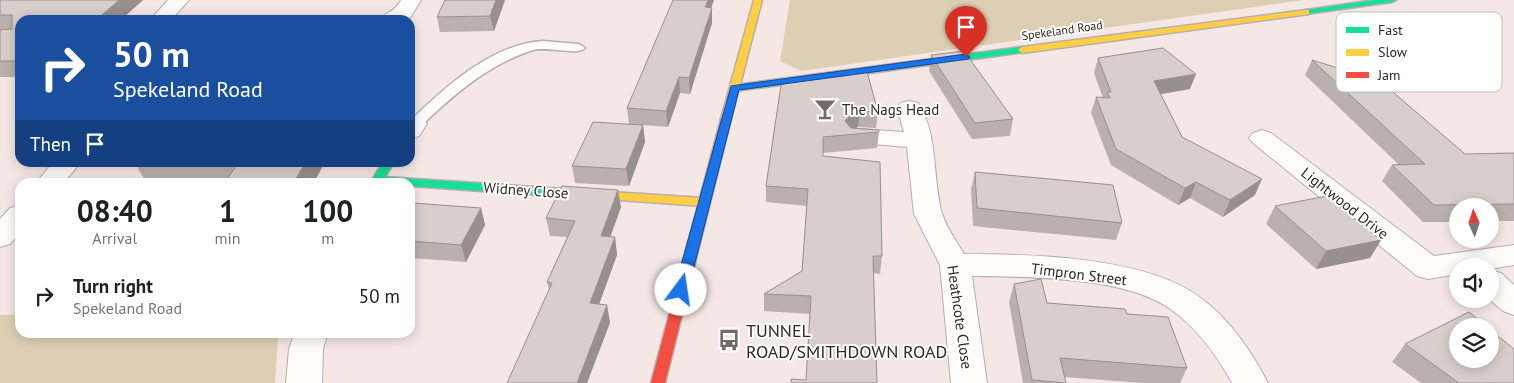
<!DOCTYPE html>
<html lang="en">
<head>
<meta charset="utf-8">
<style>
	body { margin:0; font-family:"PT Sans",sans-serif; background:#f6f6f6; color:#202124; height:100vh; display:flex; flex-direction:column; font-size:19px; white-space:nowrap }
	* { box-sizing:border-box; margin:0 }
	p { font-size:16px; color:#757577 }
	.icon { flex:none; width:28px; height:28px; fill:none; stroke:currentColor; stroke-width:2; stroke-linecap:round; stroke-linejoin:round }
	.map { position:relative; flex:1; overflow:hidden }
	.sheet { position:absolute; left:15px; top:178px; width:400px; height:160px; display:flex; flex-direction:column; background:#fff; border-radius:15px; box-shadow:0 2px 12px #0003 }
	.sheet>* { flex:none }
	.hud { position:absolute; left:15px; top:15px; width:400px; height:152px; border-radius:15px; box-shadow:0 2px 12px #0003; background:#1a4fa0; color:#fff; overflow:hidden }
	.needle { width:32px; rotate:357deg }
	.tools { position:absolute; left:1449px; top:198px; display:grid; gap:10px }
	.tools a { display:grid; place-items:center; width:50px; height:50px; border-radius:50%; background:#fff; box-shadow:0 2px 12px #0003; font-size:25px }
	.pin { position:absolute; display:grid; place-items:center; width:42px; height:42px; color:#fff; margin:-51px -21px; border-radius:50% 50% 50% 0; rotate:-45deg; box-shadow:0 0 5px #0007 }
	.pin .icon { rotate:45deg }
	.me { position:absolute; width:55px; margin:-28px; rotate:14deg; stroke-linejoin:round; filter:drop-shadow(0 0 4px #0008) }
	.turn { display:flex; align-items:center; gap:18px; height:105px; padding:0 15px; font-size:22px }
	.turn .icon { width:65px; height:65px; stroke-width:2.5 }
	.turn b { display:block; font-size:35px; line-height:42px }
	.then { display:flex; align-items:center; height:48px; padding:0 15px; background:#0003; gap:10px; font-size:19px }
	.eta { display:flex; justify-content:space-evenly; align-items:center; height:85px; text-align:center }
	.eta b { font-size:30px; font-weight:600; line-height:35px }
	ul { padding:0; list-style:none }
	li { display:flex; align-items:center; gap:15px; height:65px; padding:0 15px }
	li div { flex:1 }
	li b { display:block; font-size:19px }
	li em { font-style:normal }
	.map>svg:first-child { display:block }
	.green { fill:#ddcfb4 }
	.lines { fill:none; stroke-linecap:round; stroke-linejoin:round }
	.lane-casing { stroke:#b8aeac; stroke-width:3 }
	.street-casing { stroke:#b8aeac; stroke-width:2 }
	.fast-casing { stroke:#b8aeac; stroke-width:3 }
	.slow-casing { stroke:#b8aeac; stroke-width:3 }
	.jam-casing { stroke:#b8aeac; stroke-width:3 }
	.lane { fill:#fefbfb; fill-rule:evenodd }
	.street { fill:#fefbfb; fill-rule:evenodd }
	.fast { fill:#16e098; fill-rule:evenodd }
	.slow { fill:#ffcf43; fill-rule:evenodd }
	.jam { fill:#f24e42; fill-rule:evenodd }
	.wall { fill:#bab1ae }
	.shaded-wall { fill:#97908d }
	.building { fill:#d8ceca; stroke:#97908d }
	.route { fill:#1a73e8; stroke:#114b97 }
	.labels { text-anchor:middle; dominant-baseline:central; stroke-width:4; stroke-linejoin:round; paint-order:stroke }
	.far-street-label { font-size:12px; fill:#312726; stroke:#fff }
	.poi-label { font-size:15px; fill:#312726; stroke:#fff; text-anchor:start }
	.street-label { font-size:15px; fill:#312726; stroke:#fff }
	.near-poi-label { font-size:18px; fill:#312726; stroke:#fff; text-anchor:start }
	.key { fill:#fff; stroke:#c1bebe; stroke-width:1 }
	.key-label { font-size:14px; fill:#312726 }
</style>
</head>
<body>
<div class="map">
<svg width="1514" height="383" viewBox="0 0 1514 383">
	<rect width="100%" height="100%" fill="#f5e7e4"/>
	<g class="green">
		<path d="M790,0h513l-502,71 -21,-10z"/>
		<path d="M20,314v18l260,1 -2,5 -3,45h-275v-68z"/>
	</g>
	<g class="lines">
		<g class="lane-casing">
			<path id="lane" d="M543,41l36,3 6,4c-7,8 -38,-2 -52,2 -44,14 -80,45 -113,77h-10v-6c35,-34 82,-77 133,-80z"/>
		</g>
		<g class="street-casing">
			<g id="street">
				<path d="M168,0h21l-18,20h-21z"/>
				<path d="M401,0h20l-11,18 -30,2c6,-9 14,-7 21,-20z"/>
				<path d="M909,101l9,2c21,32 14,75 24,110 4,14 15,29 22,41 66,0 168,3 225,36 35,21 61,58 79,93h-36c-15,-28 -37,-57 -63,-75 -45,-31 -138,-31 -191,-32h-6l15,107h-36l-11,-118 -26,-51 -7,-67 -57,-5 -4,-5 4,-5 9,-3 45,3 -7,-24 3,-5z"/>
				<path d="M415,117l9,2 3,5 -8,12 -9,3v-21z"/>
				<path d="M1262,130l9,3 163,123 80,-11v20l-24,4v-3h-32v8l-30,5 -11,-3 -164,-133 -4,-5 4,-5z"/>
				<path d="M53,162h28l-17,20h-27z"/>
				<path d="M20,206v27l-10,11 -10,3v-28l10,-11z"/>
				<path d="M1490,270l11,3 13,12v30l-11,-4 -14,-12z"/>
				<path d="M295,332h33l-5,17 -1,34h-36l3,-34z"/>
			</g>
		</g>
		<g class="fast-casing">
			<g id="fast">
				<path d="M1375,0h21l-4,2 -86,12 -4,-2 4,-2z"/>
				<path d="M1022,47l3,1v4l-290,39 -5,-3 5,-3z"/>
				<path d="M383,162h11l-9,15 211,14 6,4 -6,4 -186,-13v-4h-36l-2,-2z"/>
			</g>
		</g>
		<g class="slow-casing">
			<g id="slow">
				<path d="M754,0h8l-31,119 -5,3 -5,-3z"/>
				<path d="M1306,10h3v4l-287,39 -4,-3 4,-3z"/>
				<path d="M596,191l107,7 6,4 -6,4 -111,-8 -2,-3z"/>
			</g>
		</g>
		<g class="jam-casing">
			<path id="jam" d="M726,116l5,3 -66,264h-14l70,-264z"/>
		</g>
		<use href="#lane" class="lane"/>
		<use href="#street" class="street"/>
		<use href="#fast" class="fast"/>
		<use href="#slow" class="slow"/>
		<use href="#jam" class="jam"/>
	</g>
	<g class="wall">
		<path d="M0,0l20,20v57h-20z"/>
		<path d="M505,0l-11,31 -54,1 -3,-15z"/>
		<path d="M714,0l-3,8h1v15l-22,71 -10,-1 -12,34 -25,-2 2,17 -16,44 -54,-3 -3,-17 57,-42 -2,-16z"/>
		<path d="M931,55l82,64 -3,17 -38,3 -43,-68z"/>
		<path d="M1098,58l92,31 -29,5 21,43 73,58 -32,22 -33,-19 -12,7 -67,-40 -20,-52 5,-16 7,1 -9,-25z"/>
		<path d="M1312,60l153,94 49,-1v68h-24v-15h-32v16h-35l-41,-41 10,-16 6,-1 -93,-89z"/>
		<path d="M781,85l97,27 -2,16 -18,-1 -2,1 23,4 -2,16 -54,5v3l59,100 -2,18 -7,-1 -67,107 4,-66 -46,-3v-17l38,-23 5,-65 -41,-4v-16z"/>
		<path d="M138,162h187l-11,20h-89l2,-2 -44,2h-37l-10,-17z"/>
		<path d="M975,172l147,51 -6,17 -143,-14 -2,-37z"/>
		<path d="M1275,206l106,34 -11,18 -54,11 -50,-45z"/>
		<path d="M621,207l-11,30h5l2,18 -18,49 8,1 3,18 -61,-34 -2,-7 20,-45 -17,-1 -4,-18z"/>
		<path d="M410,208h71l4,17 -19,37 -56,-4z"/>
		<path d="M1014,284l33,19 80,11 60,54 -7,15h-38l-78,-6 2,6h-43l-14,-81z"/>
		<path d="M1405,344l109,39h-93l-29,-21z"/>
	</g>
	<g class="shaded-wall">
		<path d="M119,0h24l-22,20h-25z"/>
		<path d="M496,0h9l-11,31 -4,-15z"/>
		<path d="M708,0h6l-8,22 -1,-15z"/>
		<path d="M712,8v15l-22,71 -1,-16z"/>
		<path d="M1196,74l-6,15 -41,7 5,-15z"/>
		<path d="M679,77l1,16 -12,34 -2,-16z"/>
		<path d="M860,111l-2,16 -9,3 -4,-9 6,-7z"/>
		<path d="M643,125l2,17 -16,44 -3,-17z"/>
		<path d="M306,162h19l-11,20h-20z"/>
		<path d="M1262,179l-7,16 -32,22 7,-17z"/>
		<path d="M1196,182l-6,16 -12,7 7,-17z"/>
		<path d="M618,190l3,17 -17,47 -3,-18z"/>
		<path d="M481,208l4,17 -19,37 -5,-17z"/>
		<path d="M615,237l2,18 -24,66 -3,-18z"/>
		<path d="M1381,240l-11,18 -54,11 10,-18z"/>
		<path d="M607,305l3,18 -23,60h-10z"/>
	</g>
	<g class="building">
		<path d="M0,0h119l-23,20h-76v41h-20v-31l12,-1v-14h-12z"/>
		<path d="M445,0h51l-6,16 -53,1z"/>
		<path d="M673,0h35l-3,7 7,1 -23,70 -10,-1 -13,34 -39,-3z"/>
		<path d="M1163,48l33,26 -42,7 28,56 80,42 -32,21 -34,-18 -11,6 -69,-39 -20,-52 14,1 -3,-6h4l-13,-34z"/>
		<path d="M964,51l49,68 -38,4 -44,-68z"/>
		<path d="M1312,60l68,21 85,73 49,-1v51l-80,1 -42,-40 33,-1z"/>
		<path d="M866,68l12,44 -18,-1 -9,3 -6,7 6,7 28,2v2l-56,5v19l57,6 2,94h-9l4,127h-86v-4l15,1 5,-84 -47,-2 38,-23 6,-82 -42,-3 15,-101 25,-9z"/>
		<path d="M593,122l50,3 -17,44 -54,-3z"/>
		<path d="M138,162h46l-48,3z"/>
		<path d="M239,162h67l-12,20h-69z"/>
		<path d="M975,172l138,13 9,38 -145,-15z"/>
		<path d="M562,186l56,4 -17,46 14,1 -25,66 17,2 -30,78h-70l45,-100 -5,-1 28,-61 -29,-3z"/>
		<path d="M1327,196l54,44 -55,11 -51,-45z"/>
		<path d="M413,203l68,5 -20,37 -51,-4v-33z"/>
		<path d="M1041,279l6,24 78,6 2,5 41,3 19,51 -127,-10 6,25 -34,-3 -18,-96z"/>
		<path d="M1469,312l17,14h-28v33h32v-29l24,19v34h-55l-54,-39z"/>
	</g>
	<path class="route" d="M966,54l4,3 -1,2 -230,31 -51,200 -2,3h-10l-2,-3 57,-204z"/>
	<defs>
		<g id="bar-bare" transform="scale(1.725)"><path d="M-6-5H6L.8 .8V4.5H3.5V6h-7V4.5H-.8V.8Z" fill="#766a68" stroke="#fff" stroke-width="2.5" paint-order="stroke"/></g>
		<g id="bus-bare" transform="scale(1.725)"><path d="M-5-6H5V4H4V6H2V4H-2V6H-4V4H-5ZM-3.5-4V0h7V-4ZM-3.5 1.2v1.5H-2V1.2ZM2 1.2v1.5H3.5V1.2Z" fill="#766a68" stroke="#fff" stroke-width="2.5" paint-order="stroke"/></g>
	</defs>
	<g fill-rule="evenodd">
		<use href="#bar-bare" x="825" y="109"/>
		<use href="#bus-bare" x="729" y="340"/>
	</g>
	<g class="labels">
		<g class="far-street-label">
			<text transform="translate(1062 30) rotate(-8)">Spekeland Road</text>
		</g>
		<g class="poi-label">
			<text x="842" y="109">The Nags Head</text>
		</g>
		<g class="street-label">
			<text transform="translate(526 190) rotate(4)">Widney Close</text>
			<text transform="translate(1345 203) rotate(38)">Lightwood Drive</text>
			<text transform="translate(1079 274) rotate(7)">Timpron Street</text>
			<text transform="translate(960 317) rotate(82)">Heathcote Close</text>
		</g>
		<g class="near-poi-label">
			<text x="746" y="330">TUNNEL<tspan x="746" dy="21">ROAD/SMITHDOWN ROAD</tspan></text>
		</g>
	</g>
	<rect x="1336" y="12" width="166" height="80" rx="8" class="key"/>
	<rect x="1346" y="27" width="23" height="6" fill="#16e098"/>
	<rect x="1346" y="49" width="23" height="7" fill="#ffcf43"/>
	<rect x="1346" y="72" width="23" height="6" fill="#f24e42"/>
	<g class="key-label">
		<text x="1378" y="35">Fast</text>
		<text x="1378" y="57">Slow</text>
		<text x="1378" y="80">Jam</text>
	</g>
</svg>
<div class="tools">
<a><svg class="needle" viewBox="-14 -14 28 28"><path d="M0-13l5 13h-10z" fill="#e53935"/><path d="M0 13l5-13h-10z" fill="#757577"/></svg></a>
<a><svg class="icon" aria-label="sound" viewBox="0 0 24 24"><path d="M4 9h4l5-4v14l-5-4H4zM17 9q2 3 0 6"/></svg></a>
<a><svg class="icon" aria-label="layers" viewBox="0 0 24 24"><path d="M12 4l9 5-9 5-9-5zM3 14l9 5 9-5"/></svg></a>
</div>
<div class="pin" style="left:966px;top:57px;background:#d93025"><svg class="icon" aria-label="arrive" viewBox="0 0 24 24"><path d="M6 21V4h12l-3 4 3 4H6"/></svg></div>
<svg class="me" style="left:681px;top:290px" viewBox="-20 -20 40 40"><circle r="19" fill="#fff"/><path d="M0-13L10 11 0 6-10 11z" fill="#1a73e8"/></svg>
<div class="hud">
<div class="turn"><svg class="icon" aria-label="right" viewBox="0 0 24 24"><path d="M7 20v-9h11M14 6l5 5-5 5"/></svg><div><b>50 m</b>Spekeland Road</div></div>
<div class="then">Then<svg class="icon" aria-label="arrive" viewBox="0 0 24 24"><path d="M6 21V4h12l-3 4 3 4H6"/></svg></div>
</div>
<section class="sheet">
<div class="eta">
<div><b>08:40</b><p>Arrival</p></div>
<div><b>1</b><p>min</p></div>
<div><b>100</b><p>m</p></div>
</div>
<ul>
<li><svg class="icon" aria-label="right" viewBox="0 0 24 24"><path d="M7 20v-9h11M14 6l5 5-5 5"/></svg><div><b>Turn right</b><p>Spekeland Road</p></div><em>50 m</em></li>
</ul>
</section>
</div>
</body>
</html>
